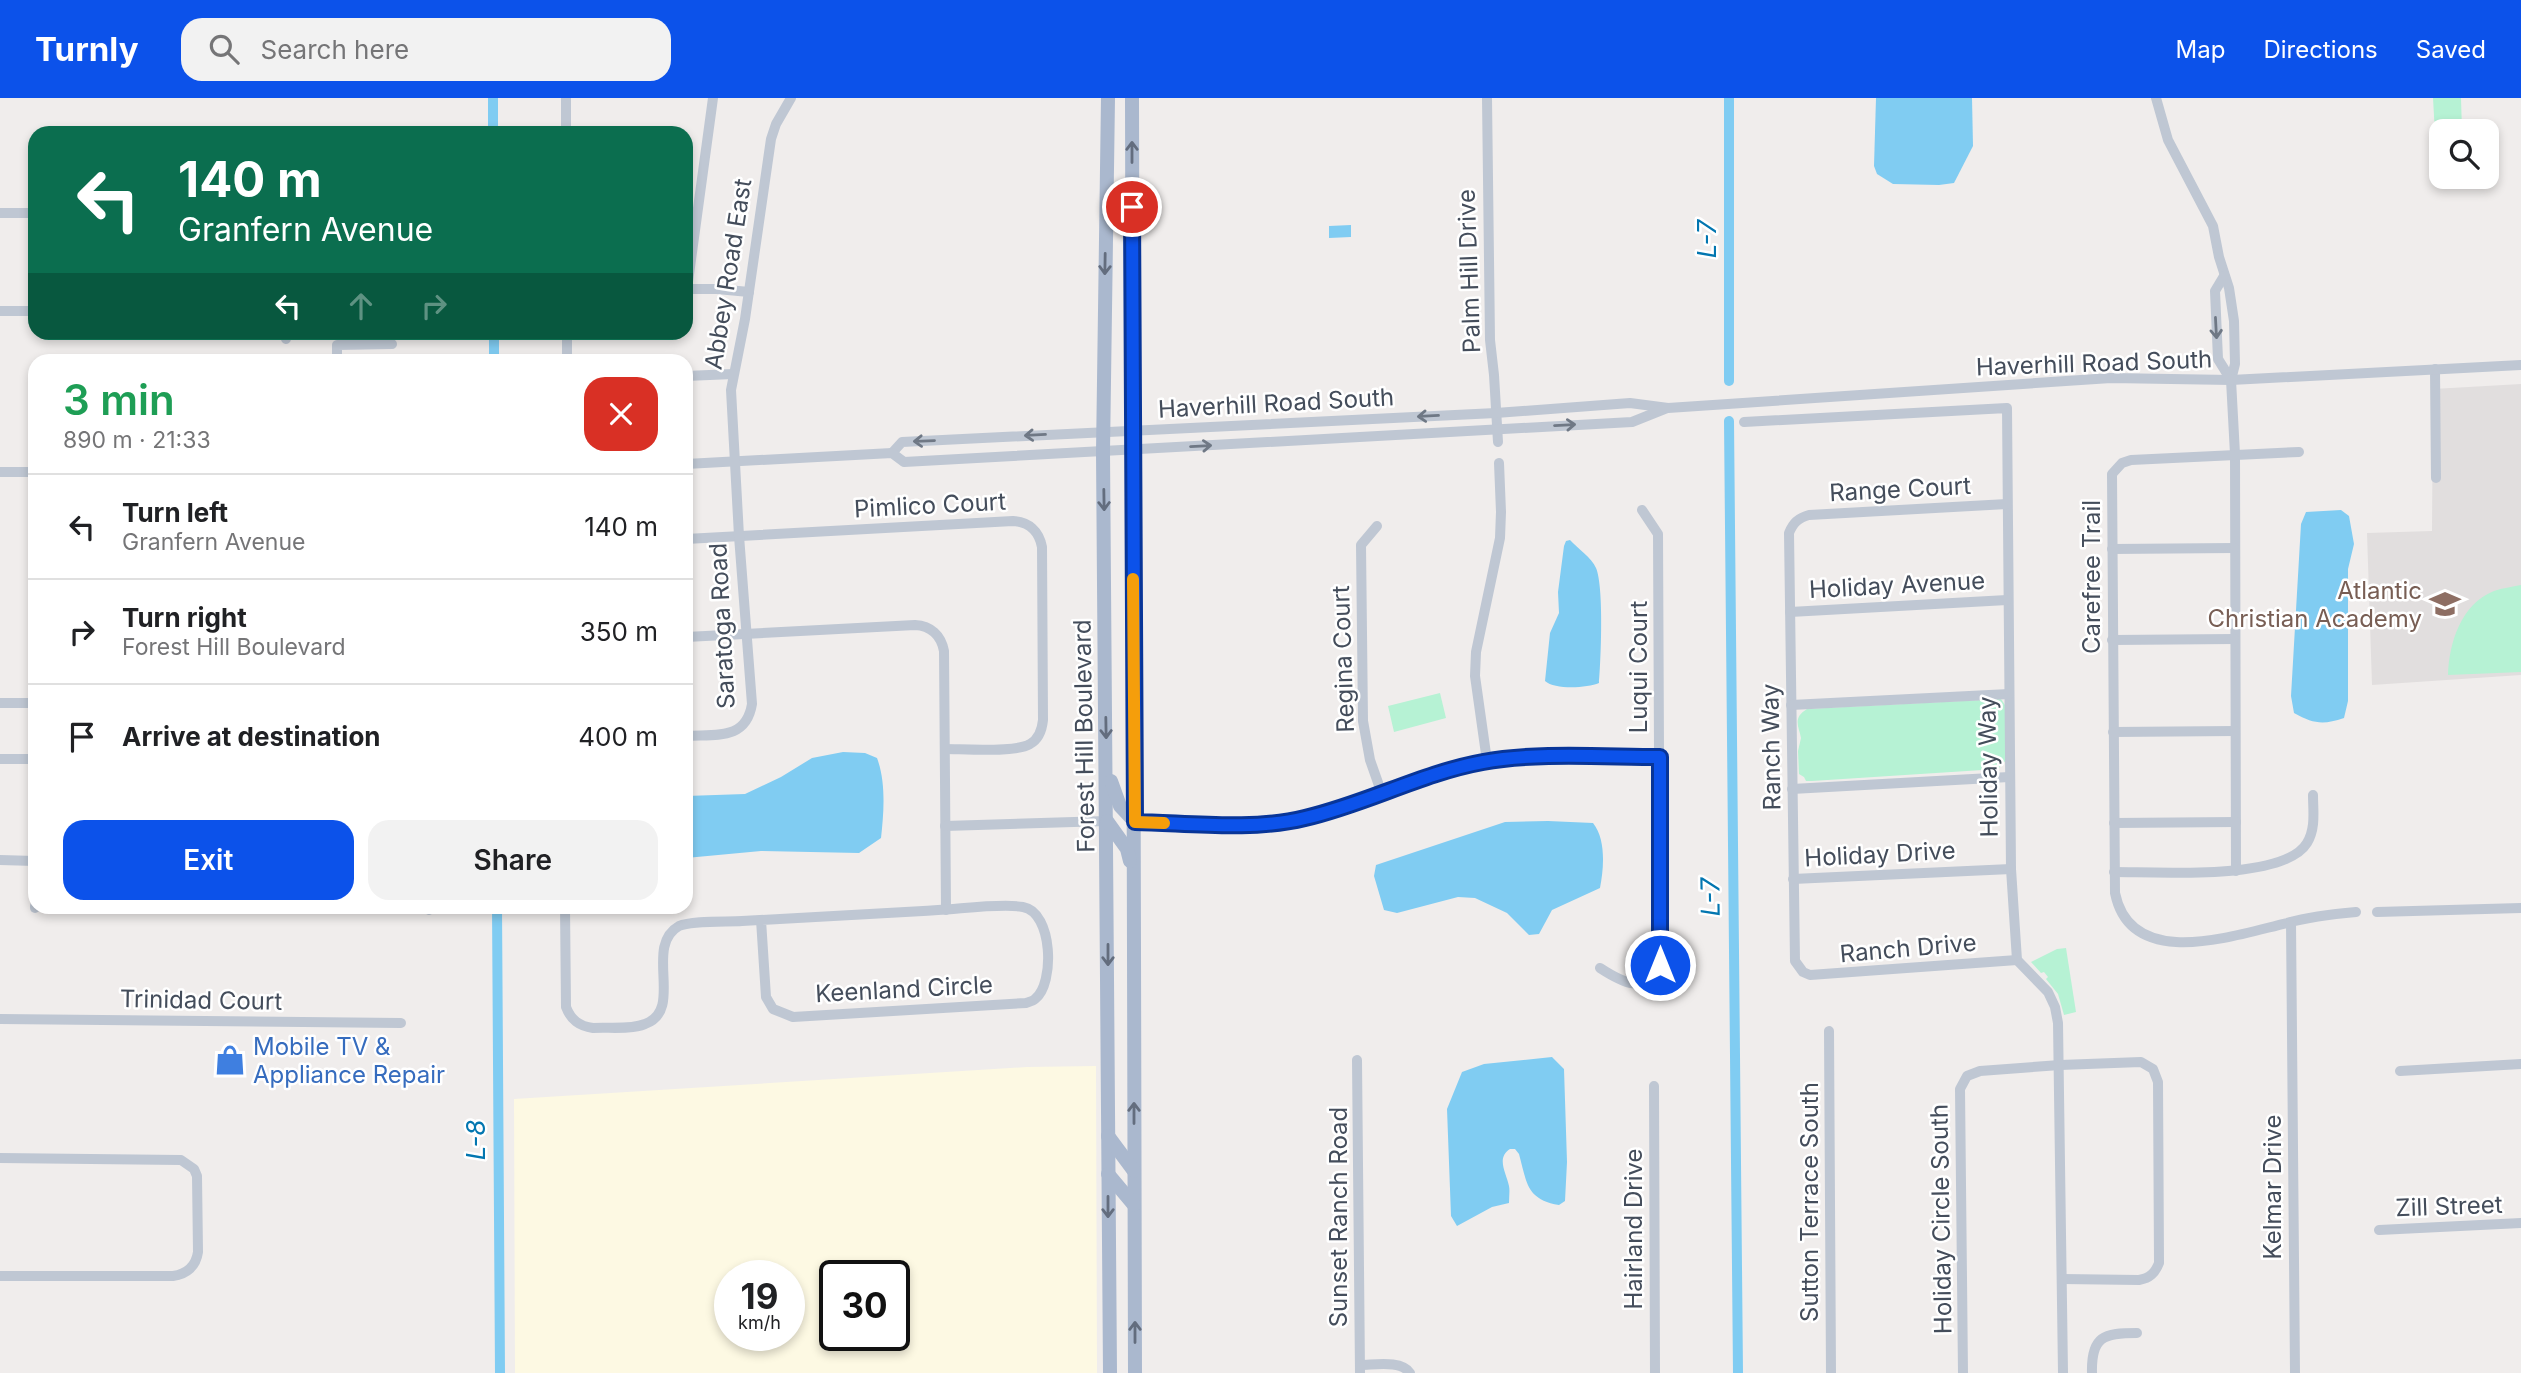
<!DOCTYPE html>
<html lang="en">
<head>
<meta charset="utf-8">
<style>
	body { margin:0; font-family:Inter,sans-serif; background:#f2f2f2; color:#202124; height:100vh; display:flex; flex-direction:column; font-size:26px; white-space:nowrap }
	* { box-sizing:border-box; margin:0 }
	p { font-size:23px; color:#757577 }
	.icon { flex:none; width:38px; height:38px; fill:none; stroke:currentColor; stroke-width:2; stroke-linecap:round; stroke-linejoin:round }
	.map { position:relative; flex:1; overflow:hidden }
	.drawer { position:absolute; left:28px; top:256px; width:665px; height:560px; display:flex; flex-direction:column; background:#fff; border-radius:21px; box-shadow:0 4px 10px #0003 }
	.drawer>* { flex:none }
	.top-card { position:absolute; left:28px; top:28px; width:665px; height:214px; border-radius:21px; box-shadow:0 4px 10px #0003; background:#0b6e4f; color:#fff; overflow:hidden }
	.tools { position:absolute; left:2429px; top:21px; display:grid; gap:14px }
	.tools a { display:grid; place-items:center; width:70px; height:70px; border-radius:14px; background:#fff; box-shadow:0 4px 10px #0003; font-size:35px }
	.speed { position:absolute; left:714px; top:1162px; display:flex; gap:14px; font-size:35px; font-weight:700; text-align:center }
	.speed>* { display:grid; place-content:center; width:91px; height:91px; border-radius:50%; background:#fff; box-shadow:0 4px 10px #0003; line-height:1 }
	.speed small { font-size:18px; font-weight:400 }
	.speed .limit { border:4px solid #111; border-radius:10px; background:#fff; color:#111 }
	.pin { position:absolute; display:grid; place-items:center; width:60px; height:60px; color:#fff; margin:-30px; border:4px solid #fff; border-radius:50%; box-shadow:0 2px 7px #0007 }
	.me { position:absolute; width:77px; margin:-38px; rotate:0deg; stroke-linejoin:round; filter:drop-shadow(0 0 5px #0008) }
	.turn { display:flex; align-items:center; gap:24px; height:147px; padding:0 35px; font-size:32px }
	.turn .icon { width:91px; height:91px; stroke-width:2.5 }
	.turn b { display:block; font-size:49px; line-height:60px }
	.lanes { display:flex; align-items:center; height:66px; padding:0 35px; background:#0003; justify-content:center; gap:35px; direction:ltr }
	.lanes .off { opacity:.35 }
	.round { display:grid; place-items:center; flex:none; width:74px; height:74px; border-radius:21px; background:#f2f2f2 }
	.headline { display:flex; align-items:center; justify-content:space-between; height:119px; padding:0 35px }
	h1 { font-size:42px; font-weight:600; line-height:52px; color:#1e9e55 }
	.cta { display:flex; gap:14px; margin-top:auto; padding:14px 35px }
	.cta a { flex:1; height:80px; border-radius:21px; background:#0c52ea; color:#fff; font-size:28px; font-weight:600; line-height:80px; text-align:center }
	.cta a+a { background:#f2f2f2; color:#202124 }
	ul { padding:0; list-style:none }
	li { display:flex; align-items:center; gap:21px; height:105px; padding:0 35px; border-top:2px solid #e0e0e0 }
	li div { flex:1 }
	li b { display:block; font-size:26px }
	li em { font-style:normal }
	header { display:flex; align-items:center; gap:42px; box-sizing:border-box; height:98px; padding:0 35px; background:#0c52ea; color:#fff }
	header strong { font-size:33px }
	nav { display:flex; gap:38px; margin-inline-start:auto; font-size:24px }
	.search { width:490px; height:63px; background:#f2f2f2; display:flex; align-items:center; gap:18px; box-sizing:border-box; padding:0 24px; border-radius:21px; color:#757577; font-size:26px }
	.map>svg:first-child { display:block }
	.commercial { fill:#fdf9e3; fill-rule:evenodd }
	.education { fill:#e1dede }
	.green { fill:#b6f2d4 }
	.water { fill:#80ccf2 }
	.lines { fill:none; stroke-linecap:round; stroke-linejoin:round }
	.canal { stroke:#80ccf2; stroke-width:10 }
	.minor { stroke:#bfc7d3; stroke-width:10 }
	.major { stroke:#aab8ce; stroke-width:14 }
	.oneway { stroke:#636d7e }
	.oneway2 { stroke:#6f7885 }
	.route-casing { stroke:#083598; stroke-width:18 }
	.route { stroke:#0c52ea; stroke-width:12 }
	.slow { stroke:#f59e0b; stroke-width:12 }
	.labels { text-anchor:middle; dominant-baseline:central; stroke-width:5; stroke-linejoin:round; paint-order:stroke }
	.street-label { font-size:24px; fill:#444d5b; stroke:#fff }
	.education-label { font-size:24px; fill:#785e54; stroke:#fff; text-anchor:end }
	.shop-label { font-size:24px; fill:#366cbe; stroke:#fff; text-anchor:start }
	.water-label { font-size:26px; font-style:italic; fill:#0276b0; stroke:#fff }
</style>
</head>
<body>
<header>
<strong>Turnly</strong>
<div class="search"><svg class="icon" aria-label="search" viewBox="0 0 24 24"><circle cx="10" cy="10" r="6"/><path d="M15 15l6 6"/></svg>Search here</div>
<nav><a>Map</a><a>Directions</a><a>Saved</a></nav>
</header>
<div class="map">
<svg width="2521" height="1275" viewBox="0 0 2521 1275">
	<rect width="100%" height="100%" fill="#f0edec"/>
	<path class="commercial" d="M1096,968l1,307h-582l-1,-274 513,-32zM730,1178h59v59h-59zM835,1178h59v59h-59z"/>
	<path class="education" d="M2521,286v291l-149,10 -5,-152 65,-2 1,-142z"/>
	<g class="green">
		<path d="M2433,0h28l1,33h-21v21h-5z"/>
		<path d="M2521,487v87l-73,3c1,-32 13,-71 46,-84 8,-3 18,-4 27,-6z"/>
		<path d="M1440,595l6,25 -52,14 -6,-26z"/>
		<path d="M2001,601l4,6 1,55 -8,9 -186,12h-6l-2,-4 -5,-3 -1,-23 3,-13c-2,-11 -9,-20 6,-29z"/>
		<path d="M2066,850l10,64 -12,3 -6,-21 -12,-15 2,-2 -4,-5 -3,1 -10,-11 26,-13z"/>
	</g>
	<g class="water">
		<path d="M1876,0h96l1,48 -19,37 -15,2 -46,-1 -16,-10 -3,-8z"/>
		<path d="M1351,127v12l-22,1v-12z"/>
		<path d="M2341,412l8,6 5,28 -6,25v132l-4,17c-21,7 -30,6 -50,-5l-3,-17 10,-172 5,-12z"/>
		<path d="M1570,442c7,8 22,18 26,28 8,18 5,93 3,115 -12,5 -44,7 -54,-2l5,-48 9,-20 -1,-21 6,-46 2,-5z"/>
		<path d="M843,654l22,1 12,5c9,24 7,54 4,80l-22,15 -98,-2 -75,7v-62l59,-2 36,-17 31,-19z"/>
		<path d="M1548,723l45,2c13,16 11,45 7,65l-48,22 -13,24 -10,1 -22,-22 -32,-15 -17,-1 -61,16 -13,-3 -10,-34 2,-11 129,-43z"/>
		<path d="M1552,959l12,12 3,93 -2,39 -6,4c-33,-6 -32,-22 -40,-51l-4,-5h-5c-14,9 -4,23 -1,37 1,5 0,11 0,17l-17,4 -35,19 -6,-10 -4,-107 15,-37 22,-8z"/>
	</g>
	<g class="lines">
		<g class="canal">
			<path d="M493,0v35"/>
			<path d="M1729,0v283"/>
			<path d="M494,234v28"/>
			<path d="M1729,323l9,952"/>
			<path d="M497,808l3,467"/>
		</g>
		<g class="minor">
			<path d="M566,0v35"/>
			<path d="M1487,0l3,242 4,35 4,67"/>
			<path d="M2156,0l12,42 45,86 6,31 10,31 5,33 1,43 -4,16 4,74 1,417"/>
			<path d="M0,115h35"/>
			<path d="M2224,178l-9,15 3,68 13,21"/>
			<path d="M686,191h31l32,3"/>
			<path d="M687,191l26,-191"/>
			<path d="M0,213h35"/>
			<path d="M567,234v28"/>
			<path d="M286,241l1,-7"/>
			<path d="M337,262v-15l55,-1"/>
			<path d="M2435,271l1,109"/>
			<path d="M686,278l47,-2"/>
			<path d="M1744,324l263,-14 4,461 6,91 31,32 7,15 3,16 5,350"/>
			<path d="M2299,354l-168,8 -9,3 -10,11 3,419c16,79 120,42 172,30 22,-6 46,-9 69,-11"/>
			<path d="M892,355l10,-11 594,-29 134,-10 38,5 443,-30 120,2 290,-15"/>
			<path d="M686,366l206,-11 12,9 728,-40 35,-14"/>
			<path d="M0,374h35"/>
			<path d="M2007,406l-198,11c-11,3 -16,8 -20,18l6,428 8,11 7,3 207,-15"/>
			<path d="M1377,428l-16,19 2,176 7,39 12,34"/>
			<path d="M686,441l327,-18c16,1 26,10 29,26l1,173c-1,10 -4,19 -13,24 -14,9 -67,5 -85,5"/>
			<path d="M2112,451l122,-1"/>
			<path d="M1790,514l217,-12"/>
			<path d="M686,539l229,-12c16,1 26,10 29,26l2,259"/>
			<path d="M2112,542l122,-1"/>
			<path d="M0,605h35"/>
			<path d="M1791,607l218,-11"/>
			<path d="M2113,634l122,-1"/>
			<path d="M686,638c29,-2 60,5 66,-32l-13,-168 -8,-146 14,-71 26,-180 5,-15 15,-26"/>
			<path d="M0,661h35"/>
			<path d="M1487,663l-12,-85 1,-24 24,-114 1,-26 -2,-49"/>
			<path d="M1792,691l217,-12"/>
			<path d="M1135,724c54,2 117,9 170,-4 61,-14 117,-45 178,-57 55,-9 121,-4 177,-4"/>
			<path d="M2114,725l122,-1"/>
			<path d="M945,728l162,-5"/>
			<path d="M0,762l35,1"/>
			<path d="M2114,774c43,0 170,9 193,-29 9,-15 6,-32 6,-48"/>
			<path d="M1793,781l218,-10"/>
			<path d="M565,808l1,101c5,13 13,19 27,21 16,-1 37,2 52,-4 40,-14 -2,-78 34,-98 13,-6 48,-4 63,-5 66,-4 131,-7 196,-11 22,-1 65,-7 85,-3 30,5 32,77 12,92 -2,2 -6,3 -9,4l-233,14 -20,-8 -7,-12 -5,-77"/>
			<path d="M35,810v-2"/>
			<path d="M134,811v-3"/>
			<path d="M232,811v-3"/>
			<path d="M331,811v-3"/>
			<path d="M429,812v-4"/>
			<path d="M2377,814l144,-4"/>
			<path d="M2291,824l4,451"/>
			<path d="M1600,870c20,13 47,29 60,-3l-2,-431 -16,-24"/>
			<path d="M0,921l401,4"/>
			<path d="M1829,933l2,342"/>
			<path d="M1357,962l3,313"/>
			<path d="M2400,973l121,-7"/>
			<path d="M1654,988l1,287"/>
			<path d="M0,1060l181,2 13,9 3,7 1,76c-2,14 -11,22 -25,24h-173"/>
			<path d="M2379,1132l142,-7"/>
			<path d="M1360,1267c15,0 41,-5 50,8"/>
			<path d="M1963,1275l-3,-284 7,-13 13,-5 80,-6 81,-3 12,7 5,13 1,181c-4,10 -9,15 -20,17l-77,-1"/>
			<path d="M2092,1275c-1,-37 12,-40 45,-40"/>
		</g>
		<g class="major">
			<path d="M1108,0l-5,354 7,921"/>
			<path d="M1132,0l3,1275"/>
			<path d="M1111,683l9,25 15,16"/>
			<path d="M1107,723l20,28 3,12"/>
			<path d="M1108,1038l26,35"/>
			<path d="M1108,1076l26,31"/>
		</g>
	</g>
	<defs><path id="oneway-shaft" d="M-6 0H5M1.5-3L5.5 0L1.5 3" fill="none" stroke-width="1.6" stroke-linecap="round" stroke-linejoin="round" transform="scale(1.75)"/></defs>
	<g class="oneway">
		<use href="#oneway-shaft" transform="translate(1132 54) rotate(-90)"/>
		<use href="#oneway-shaft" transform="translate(1105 166) rotate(91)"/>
		<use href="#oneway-shaft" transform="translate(1104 402) rotate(89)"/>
		<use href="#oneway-shaft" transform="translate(1106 630) rotate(89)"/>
		<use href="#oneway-shaft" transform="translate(1108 857) rotate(90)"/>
		<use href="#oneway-shaft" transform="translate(1134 1015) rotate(-90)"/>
		<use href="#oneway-shaft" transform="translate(1108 1109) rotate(90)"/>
		<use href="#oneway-shaft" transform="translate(1135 1234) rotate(-90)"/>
	</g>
	<g class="oneway2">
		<use href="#oneway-shaft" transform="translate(2216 230) rotate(87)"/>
		<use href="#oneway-shaft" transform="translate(1428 318) rotate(177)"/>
		<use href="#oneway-shaft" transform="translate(1565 327) rotate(-3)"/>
		<use href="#oneway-shaft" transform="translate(1035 337) rotate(177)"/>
		<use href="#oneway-shaft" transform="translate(924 343) rotate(178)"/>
		<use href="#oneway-shaft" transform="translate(1201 348) rotate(-3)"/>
	</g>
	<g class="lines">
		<g class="route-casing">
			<path id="route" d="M1132,109l3,615c54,1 117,9 170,-4 61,-14 117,-45 178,-56 53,-10 122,-5 177,-5v208"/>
		</g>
		<use href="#route" class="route"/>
		<path class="slow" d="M1133,481l2,243 29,1"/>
	</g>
	<defs>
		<g id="school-bare" transform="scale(2.415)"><path d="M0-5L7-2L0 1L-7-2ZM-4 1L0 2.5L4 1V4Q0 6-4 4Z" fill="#8d6e63" stroke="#fff" stroke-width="2.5" paint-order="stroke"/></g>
		<g id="shop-bare" transform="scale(2.415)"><path d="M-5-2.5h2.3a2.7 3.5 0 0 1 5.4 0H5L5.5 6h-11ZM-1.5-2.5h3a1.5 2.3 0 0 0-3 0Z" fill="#3f7fe0" stroke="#fff" stroke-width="2.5" paint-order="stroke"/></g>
	</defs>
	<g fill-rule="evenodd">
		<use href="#school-bare" x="2445" y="506"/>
		<use href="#shop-bare" x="230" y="962"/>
	</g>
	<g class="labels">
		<g class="street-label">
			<text transform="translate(1469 173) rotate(-92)">Palm Hill Drive</text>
			<text transform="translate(728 176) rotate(-81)">Abbey Road East</text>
			<text transform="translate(2094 265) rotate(-2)">Haverhill Road South</text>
			<text transform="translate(1276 305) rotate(-3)">Haverhill Road South</text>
			<text transform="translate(1900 391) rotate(-3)">Range Court</text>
			<text transform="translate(930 407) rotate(-3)">Pimlico Court</text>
			<text transform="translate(2091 479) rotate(-90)">Carefree Trail</text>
			<text transform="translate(1897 487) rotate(-3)">Holiday Avenue</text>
			<text transform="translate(722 528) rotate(-93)">Saratoga Road</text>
			<text transform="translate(1343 561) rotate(-92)">Regina Court</text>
			<text transform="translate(1638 569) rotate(-90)">Luqui Court</text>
			<text transform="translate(1084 638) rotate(-91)">Forest Hill Boulevard</text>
			<text transform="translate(1771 649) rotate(-91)">Ranch Way</text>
			<text transform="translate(1988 669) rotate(-91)">Holiday Way</text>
			<text transform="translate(1880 756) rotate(-3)">Holiday Drive</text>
			<text transform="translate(1908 850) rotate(-5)">Ranch Drive</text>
			<text transform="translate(904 891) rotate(-3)">Keenland Circle</text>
			<text transform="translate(201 902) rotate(1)">Trinidad Court</text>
			<text transform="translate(2272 1089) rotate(-90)">Kelmar Drive</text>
			<text transform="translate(1809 1104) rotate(-90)">Sutton Terrace South</text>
			<text transform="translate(2449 1108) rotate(-2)">Zill Street</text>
			<text transform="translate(1338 1119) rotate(-90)">Sunset Ranch Road</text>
			<text transform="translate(1941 1121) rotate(-91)">Holiday Circle South</text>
			<text transform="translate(1633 1131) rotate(-90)">Hairland Drive</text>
		</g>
		<g class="education-label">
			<text x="2422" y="492">Atlantic<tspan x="2422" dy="28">Christian Academy</tspan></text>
		</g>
		<g class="shop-label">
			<text x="253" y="948">Mobile TV &amp;<tspan x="253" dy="28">Appliance Repair</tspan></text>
		</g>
		<g class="water-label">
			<text transform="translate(1706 141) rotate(-90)">L-7</text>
			<text transform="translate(1710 799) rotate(-91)">L-7</text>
			<text transform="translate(475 1042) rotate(-90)">L-8</text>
		</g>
	</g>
</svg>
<div class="tools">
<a><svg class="icon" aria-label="search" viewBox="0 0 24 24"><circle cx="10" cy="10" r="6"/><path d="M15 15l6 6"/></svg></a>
</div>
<div class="speed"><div>19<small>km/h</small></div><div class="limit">30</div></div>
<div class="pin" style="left:1132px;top:109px;background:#d93025"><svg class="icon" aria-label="arrive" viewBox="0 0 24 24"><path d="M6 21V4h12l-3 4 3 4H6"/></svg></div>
<svg class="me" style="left:1660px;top:867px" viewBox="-20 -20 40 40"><circle r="17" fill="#0c52ea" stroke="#fff" stroke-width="3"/><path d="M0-11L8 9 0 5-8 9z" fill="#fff"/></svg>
<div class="top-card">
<div class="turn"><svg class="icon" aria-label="left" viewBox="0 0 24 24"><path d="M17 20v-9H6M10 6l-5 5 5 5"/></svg><div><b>140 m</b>Granfern Avenue</div></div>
<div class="lanes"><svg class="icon" aria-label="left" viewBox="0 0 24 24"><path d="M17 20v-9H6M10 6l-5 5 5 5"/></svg><svg class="icon off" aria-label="ahead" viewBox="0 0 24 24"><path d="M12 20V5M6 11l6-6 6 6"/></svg><svg class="icon off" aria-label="right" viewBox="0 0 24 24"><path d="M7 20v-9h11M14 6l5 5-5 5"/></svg></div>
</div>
<section class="drawer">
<div class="headline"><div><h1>3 min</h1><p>890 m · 21:33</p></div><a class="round" style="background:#d93025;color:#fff"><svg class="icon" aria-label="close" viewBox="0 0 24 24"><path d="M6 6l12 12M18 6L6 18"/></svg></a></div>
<ul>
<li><svg class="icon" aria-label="left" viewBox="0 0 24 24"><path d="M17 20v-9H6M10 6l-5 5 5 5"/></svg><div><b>Turn left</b><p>Granfern Avenue</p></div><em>140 m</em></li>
<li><svg class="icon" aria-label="right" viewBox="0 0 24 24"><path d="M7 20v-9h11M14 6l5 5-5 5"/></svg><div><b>Turn right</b><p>Forest Hill Boulevard</p></div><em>350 m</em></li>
<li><svg class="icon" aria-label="arrive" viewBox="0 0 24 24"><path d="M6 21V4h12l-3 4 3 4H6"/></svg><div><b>Arrive at destination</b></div><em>400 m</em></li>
</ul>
<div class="cta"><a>Exit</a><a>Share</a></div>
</section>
</div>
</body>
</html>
